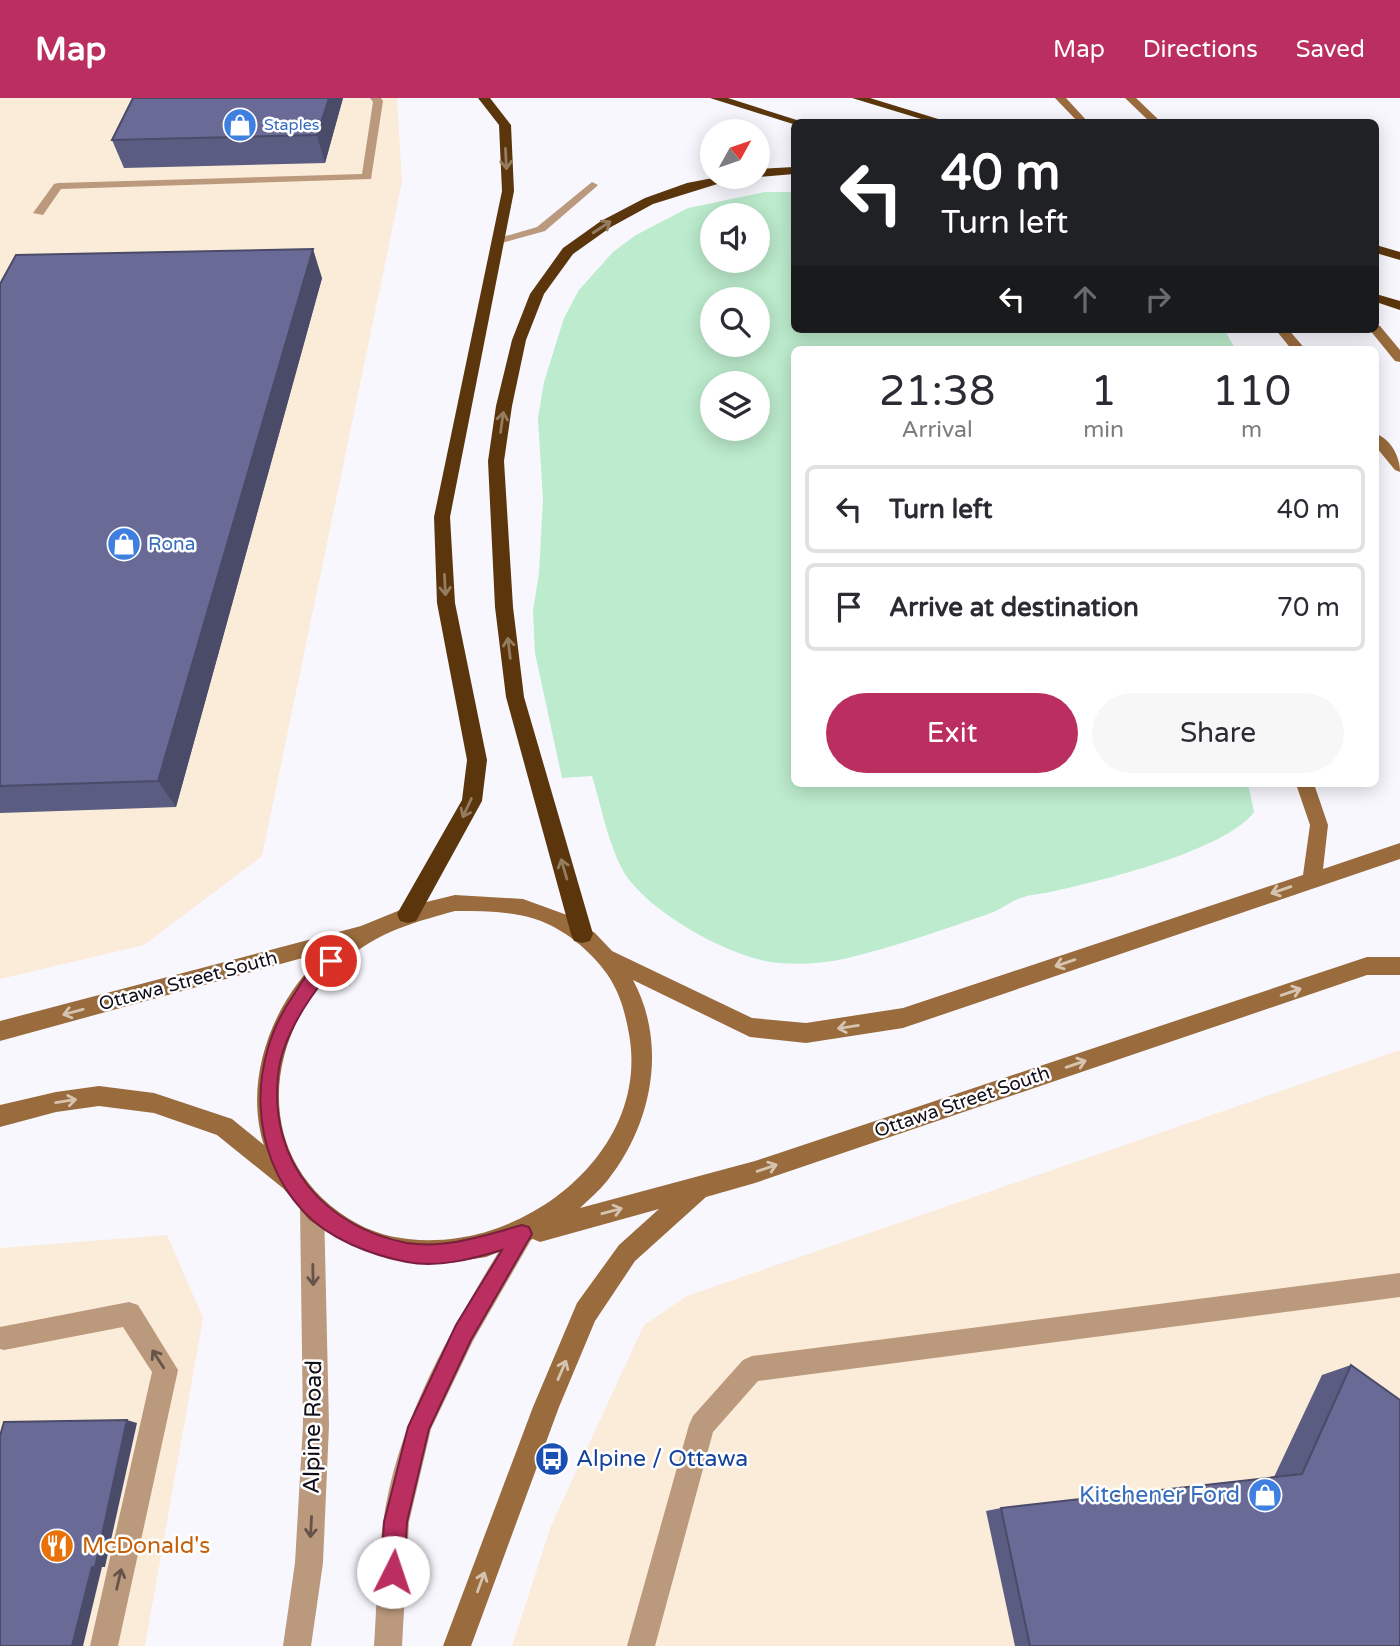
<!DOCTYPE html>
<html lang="en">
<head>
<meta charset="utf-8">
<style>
	body { margin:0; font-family:"Varela Round",sans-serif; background:#f7f7f7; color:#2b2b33; height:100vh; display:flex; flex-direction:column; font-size:26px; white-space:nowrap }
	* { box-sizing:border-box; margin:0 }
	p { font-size:23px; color:#7c7c81 }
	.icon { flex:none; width:38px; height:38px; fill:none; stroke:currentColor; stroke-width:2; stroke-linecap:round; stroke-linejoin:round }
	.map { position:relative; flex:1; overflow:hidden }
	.drawer { position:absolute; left:791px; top:248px; width:588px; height:441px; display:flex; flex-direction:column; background:#fff; border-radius:10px; box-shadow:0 4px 18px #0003 }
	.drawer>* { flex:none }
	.top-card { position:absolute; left:791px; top:21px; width:588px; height:214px; border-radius:10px; box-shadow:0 4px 18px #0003; background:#202124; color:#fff; overflow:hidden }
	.needle { width:46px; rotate:50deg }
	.buttons { position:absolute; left:700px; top:21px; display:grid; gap:14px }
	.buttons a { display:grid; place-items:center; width:70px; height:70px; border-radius:50%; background:#fff; box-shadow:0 4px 18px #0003; font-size:35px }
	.pin { position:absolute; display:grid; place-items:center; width:60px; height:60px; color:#fff; margin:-30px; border:4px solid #fff; border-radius:50%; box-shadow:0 2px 7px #0007 }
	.me { position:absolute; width:77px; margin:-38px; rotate:4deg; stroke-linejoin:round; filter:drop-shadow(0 0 5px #0008) }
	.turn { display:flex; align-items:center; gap:24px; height:147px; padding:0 35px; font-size:32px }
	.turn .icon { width:91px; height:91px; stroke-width:2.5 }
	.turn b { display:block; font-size:49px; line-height:60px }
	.lanes { display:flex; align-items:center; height:66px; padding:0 35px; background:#0003; justify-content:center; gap:35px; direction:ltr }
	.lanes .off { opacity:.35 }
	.eta { display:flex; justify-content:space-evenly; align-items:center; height:119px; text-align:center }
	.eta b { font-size:42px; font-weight:600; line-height:49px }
	.cta { display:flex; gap:14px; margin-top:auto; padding:14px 35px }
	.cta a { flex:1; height:80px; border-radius:42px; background:#bb2e60; color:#fff; font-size:28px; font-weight:600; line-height:80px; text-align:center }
	.cta a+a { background:#f7f7f7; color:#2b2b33 }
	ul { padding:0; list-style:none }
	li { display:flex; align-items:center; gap:21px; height:88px; margin:0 14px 10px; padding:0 21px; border:4px solid #e1e1e2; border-radius:10px }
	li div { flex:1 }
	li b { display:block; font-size:26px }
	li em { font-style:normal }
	header { display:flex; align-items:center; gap:42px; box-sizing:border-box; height:98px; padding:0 35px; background:#bb2e60; color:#fff }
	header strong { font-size:33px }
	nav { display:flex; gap:38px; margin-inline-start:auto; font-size:24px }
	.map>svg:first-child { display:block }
	.commercial { fill:#fbebd9 }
	.green { fill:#bcebcd; fill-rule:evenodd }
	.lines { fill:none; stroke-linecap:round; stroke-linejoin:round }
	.service { fill:#ba997c; fill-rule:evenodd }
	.minor { fill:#ba997c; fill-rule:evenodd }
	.secondary { fill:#996b3d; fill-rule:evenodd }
	.motorway { fill:#5b360c; fill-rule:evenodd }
	.wall { fill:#5a5c81 }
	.shaded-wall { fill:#4a4b69 }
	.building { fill:#696b96; stroke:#4a4b69; stroke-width:2 }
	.oneway { stroke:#947c61 }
	.oneway2 { stroke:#d6c4b1 }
	.oneway3 { stroke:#66544b }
	.route { fill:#bb2e60; stroke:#7a1e3e; stroke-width:2 }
	.labels { text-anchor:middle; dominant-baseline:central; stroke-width:5; stroke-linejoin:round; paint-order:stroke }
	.far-shop-label { font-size:16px; fill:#366cbe; stroke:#fff; text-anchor:start }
	.shop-label { font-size:19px; fill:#366cbe; stroke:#fff; text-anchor:start }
	.street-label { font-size:19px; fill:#110e1a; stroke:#fff }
	.near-street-label { font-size:23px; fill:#110e1a; stroke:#fff }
	.near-transit-label { font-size:23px; fill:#164399; stroke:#fff; text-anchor:start }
	.near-shop-label { font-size:23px; fill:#366cbe; stroke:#fff; text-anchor:end }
	.near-food-label { font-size:23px; fill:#c56008; stroke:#fff; text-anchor:start }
</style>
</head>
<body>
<header>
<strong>Map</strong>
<nav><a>Map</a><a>Directions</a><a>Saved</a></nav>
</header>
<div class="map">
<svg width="1400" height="1548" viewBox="0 0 1400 1548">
	<rect width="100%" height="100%" fill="#f8f7fe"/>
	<g class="commercial">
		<path d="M0,0h397l5,84 -140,674 -118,89 -144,34z"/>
		<path d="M1400,952v596h-888l39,-120 93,-201 43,-29z"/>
		<path d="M167,1137l36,83 -58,328h-145v-398z"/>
	</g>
	<path class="green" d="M765,94h29v137h430l12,21h-442v434h454l6,28c-29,39 -154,69 -204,80 -8,2 -18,2 -26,5 -12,3 -22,12 -33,16 -48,17 -98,34 -147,46 -24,5 -50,6 -74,3 -45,-8 -112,-46 -140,-81 -20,-26 -28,-73 -38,-105l-30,2 -27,-125 -2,-42 6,-38 4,-73 -5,-82 6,-36 20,-64 15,-28 34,-38 23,-17 52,-27zM712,117h46v46h-46zM712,201h46v46h-46zM712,285h46v46h-46z"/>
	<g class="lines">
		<g class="service">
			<path d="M370,0h11l2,3 -12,78 -310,10 -18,26 -10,-2 21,-29 4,-1 304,-9 11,-72z"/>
			<path d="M592,84l6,3 -2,2 -51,44 -47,13 -6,-4 45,-13z"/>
			<path d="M1400,1175v24l-642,84 -45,51 -58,214h-28l62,-221 4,-9 50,-56 9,-4z"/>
			<path d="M129,1204l9,3 40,65 -60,276h-28l62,-274 -29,-45 -119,23 -4,-1v-22z"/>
		</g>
		<g class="minor">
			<path d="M312,1097l8,4 4,8 5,218 -6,138 -12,83h-28l12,-83 8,-138 -3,-218 4,-8z"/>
			<path d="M522,1124l8,4 4,8 -4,8 -57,99 -42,88 -22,93 -7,124h-28c3,-41 3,-83 9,-123 15,-109 75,-204 131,-297z"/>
		</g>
		<g class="secondary">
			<path d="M1055,0h11l22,24h-10z"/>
			<path d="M1125,0h11l25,24h-11z"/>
			<path d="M1376,227l4,1 20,24v12l-5,-1 -26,-32h7z"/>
			<path d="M1275,231h13l18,21h-14z"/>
			<path d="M1376,336c15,5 24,23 24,38l-5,-2 -19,-23z"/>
			<path d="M1296,686h18l14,41 -5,44 77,-26v16l-497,169 -97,15 -56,-6 -117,-57c35,65 19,145 -26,201 -8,10 -18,18 -27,27l175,-47 612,-204h33v18h-33l-612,208 -49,14 -71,64 -40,60 -36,86 -88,239h-28l90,-239 44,-104 42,-58 40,-36 -119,33 -7,-3 -47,18 -44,7 -53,-5 -46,-18 -34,-21 -25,-31 -67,-54 -63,-22 -55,-7 -43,6 -56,15v-22l56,-13 43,-6 55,7 78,26 32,26c-22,-67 11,-150 64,-194l-328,90v-20l361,-95 49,-20 45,-11 68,4 44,16 28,18 17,18 140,67 54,5 97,-15 400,-133 7,-50zM455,813c27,0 55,0 80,8 28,9 55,31 72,55 13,19 18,38 22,60 19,104 -76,190 -171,204 -33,5 -71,2 -100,-14 -113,-62 -97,-202 -2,-272 31,-23 63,-31 99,-41z"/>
		</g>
		<g class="motorway">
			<path d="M478,0h12l21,27 3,66 -64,326 5,86 32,157 -5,41 -66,120 -8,2 -8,-2 -3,-7 65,-114 5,-40 -30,-157 -3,-86 68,-326 -3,-66z"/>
			<path d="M710,0h18l75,24 -10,2z"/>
			<path d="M852,0h18l78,24h-17z"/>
			<path d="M794,69v7l-36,3v-8z"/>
			<path d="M718,79h22l-87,27 -42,23 -38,27 -29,40 -18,46 -14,66 -8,55 9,146 11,90 69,237 -3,7 -8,2 -8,-2 -3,-7 -65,-237 -11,-90 -7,-146 8,-55 16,-66 18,-46 33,-46 38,-27 44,-23 42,-15z"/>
			<path d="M1376,147l24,7v8l-24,-7z"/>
			<path d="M1376,196l24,7v9l-24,-8z"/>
		</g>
	</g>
	<g class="wall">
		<path d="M343,0l-18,65 -201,5 -12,-28z"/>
		<path d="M322,180l-146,529 -176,6v-529z"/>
		<path d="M1351,1267l49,281h-385l-29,-135 15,-3 273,-31 48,-102z"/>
	</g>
	<g class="shaded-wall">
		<path d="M329,0h14l-18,65 -8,-28z"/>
		<path d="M313,151l9,29 -146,529 -18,-26z"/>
		<path d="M127,1322l10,3 -32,144h-3l-19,79h-11z"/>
	</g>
	<g class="building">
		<path d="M133,0h196l-12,37 -205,5z"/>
		<path d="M313,151l-155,532 -158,5v-502l16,-29z"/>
		<path d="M1351,1267l49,35v246h-370l-29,-138 301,-34z"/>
		<path d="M127,1322l-32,147h-3l-20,79h-72v-210l4,-14z"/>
	</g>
	<defs><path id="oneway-shaft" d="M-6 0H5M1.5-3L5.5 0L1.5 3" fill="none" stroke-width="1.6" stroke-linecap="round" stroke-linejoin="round" transform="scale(1.75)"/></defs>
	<g class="oneway">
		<use href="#oneway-shaft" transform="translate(506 61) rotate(87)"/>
		<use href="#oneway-shaft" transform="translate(602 129) rotate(-33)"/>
		<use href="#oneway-shaft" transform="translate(502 324) rotate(-82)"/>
		<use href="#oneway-shaft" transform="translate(445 487) rotate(87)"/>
		<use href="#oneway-shaft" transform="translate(509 550) rotate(-97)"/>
		<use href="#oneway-shaft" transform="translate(467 710) rotate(115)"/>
		<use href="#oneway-shaft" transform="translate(564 771) rotate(-106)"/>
	</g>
	<g class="oneway2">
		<use href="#oneway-shaft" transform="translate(1281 792) rotate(161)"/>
		<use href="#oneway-shaft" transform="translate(1065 865) rotate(161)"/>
		<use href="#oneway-shaft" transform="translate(1291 894) rotate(-19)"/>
		<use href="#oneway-shaft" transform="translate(73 914) rotate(165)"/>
		<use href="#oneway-shaft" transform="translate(848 929) rotate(171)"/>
		<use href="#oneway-shaft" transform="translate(1076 966) rotate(-19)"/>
		<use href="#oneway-shaft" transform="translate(66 1003) rotate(-9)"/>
		<use href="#oneway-shaft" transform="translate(767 1070) rotate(-19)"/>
		<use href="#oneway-shaft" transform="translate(612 1113) rotate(-15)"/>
		<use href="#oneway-shaft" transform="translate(562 1272) rotate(-67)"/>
		<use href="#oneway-shaft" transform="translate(481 1484) rotate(-70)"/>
	</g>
	<g class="oneway3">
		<use href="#oneway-shaft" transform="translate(313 1177) rotate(89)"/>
		<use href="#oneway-shaft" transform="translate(158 1261) rotate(-123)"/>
		<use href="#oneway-shaft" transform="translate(311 1429) rotate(93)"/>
		<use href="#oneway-shaft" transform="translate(119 1481) rotate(-77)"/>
	</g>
	<path class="route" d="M331,856l6,2 3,5c-4,8 -12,13 -17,20 -21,27 -42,60 -45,95 -9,86 46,151 129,167 39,6 79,-8 115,-18l7,2 3,7 -61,106 -42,89 -22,93 -3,50 -3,8 -8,3 -8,-3 -4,-8 3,-50 24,-95 48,-102 46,-75c-30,9 -64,18 -95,12 -36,-7 -78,-23 -103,-50 -56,-59 -56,-152 -11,-216 10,-15 20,-36 38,-42z"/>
	<defs>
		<g id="shop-disc" transform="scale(1.75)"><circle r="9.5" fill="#3f7fe0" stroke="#fff"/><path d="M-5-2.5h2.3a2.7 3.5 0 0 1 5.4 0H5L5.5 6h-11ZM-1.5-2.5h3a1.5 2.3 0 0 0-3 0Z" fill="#fff"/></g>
		<g id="bus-disc" transform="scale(1.75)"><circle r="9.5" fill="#1a4fb4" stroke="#fff"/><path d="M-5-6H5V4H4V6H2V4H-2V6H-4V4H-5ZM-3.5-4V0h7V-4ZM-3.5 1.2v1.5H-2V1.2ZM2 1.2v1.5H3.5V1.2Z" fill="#fff"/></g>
		<g id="restaurant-disc" transform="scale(1.75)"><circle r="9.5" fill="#e8710a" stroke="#fff"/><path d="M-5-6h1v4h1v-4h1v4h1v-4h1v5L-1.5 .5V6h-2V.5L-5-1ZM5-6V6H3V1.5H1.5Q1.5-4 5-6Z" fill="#fff"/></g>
	</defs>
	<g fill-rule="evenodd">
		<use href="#shop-disc" x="240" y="27"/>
		<use href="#shop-disc" x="124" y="446"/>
		<use href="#bus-disc" x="552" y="1361"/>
		<use href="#shop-disc" x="1265" y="1397"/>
		<use href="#restaurant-disc" x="57" y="1448"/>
	</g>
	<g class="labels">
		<g class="far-shop-label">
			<text x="264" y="27">Staples</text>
		</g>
		<g class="shop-label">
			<text x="148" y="446">Rona</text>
		</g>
		<g class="street-label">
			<text transform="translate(188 883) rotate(-15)">Ottawa Street South</text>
			<text transform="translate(962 1004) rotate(-19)">Ottawa Street South</text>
		</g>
		<g class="near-street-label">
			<text transform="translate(313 1329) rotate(-89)">Alpine Road</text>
		</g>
		<g class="near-transit-label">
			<text x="576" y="1361">Alpine / Ottawa</text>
		</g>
		<g class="near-shop-label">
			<text x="1240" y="1397">Kitchener Ford</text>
		</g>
		<g class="near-food-label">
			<text x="82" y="1448">McDonald's</text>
		</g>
	</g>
</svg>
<div class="buttons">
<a><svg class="needle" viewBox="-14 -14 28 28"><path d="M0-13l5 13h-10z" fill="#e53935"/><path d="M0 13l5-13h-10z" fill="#7c7c81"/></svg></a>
<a><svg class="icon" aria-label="sound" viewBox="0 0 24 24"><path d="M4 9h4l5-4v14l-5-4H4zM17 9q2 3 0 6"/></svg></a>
<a><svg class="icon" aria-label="search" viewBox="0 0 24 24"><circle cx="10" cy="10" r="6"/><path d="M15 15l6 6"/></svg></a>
<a><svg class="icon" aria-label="layers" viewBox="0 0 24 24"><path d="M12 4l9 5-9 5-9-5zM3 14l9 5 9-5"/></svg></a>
</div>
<div class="pin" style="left:331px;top:863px;background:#d93025"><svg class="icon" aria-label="arrive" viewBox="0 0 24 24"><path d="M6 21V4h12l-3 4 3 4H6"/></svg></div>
<svg class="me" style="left:393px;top:1474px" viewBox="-20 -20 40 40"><circle r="19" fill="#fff"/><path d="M0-13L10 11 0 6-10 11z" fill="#bb2e60"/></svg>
<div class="top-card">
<div class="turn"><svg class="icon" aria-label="left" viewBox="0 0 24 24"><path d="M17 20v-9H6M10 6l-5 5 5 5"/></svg><div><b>40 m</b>Turn left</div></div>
<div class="lanes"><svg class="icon" aria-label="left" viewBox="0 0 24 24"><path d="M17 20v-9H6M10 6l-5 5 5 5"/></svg><svg class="icon off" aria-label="ahead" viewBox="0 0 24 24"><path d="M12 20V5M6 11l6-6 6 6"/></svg><svg class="icon off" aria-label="right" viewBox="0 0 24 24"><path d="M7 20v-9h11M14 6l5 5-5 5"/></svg></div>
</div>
<section class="drawer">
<div class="eta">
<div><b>21:38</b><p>Arrival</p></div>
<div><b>1</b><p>min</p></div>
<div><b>110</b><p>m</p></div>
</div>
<ul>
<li><svg class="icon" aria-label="left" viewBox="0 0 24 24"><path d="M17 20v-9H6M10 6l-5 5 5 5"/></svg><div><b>Turn left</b></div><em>40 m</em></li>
<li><svg class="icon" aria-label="arrive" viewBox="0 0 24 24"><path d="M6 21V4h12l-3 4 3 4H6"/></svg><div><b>Arrive at destination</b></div><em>70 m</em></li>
</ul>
<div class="cta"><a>Exit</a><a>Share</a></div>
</section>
</div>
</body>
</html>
